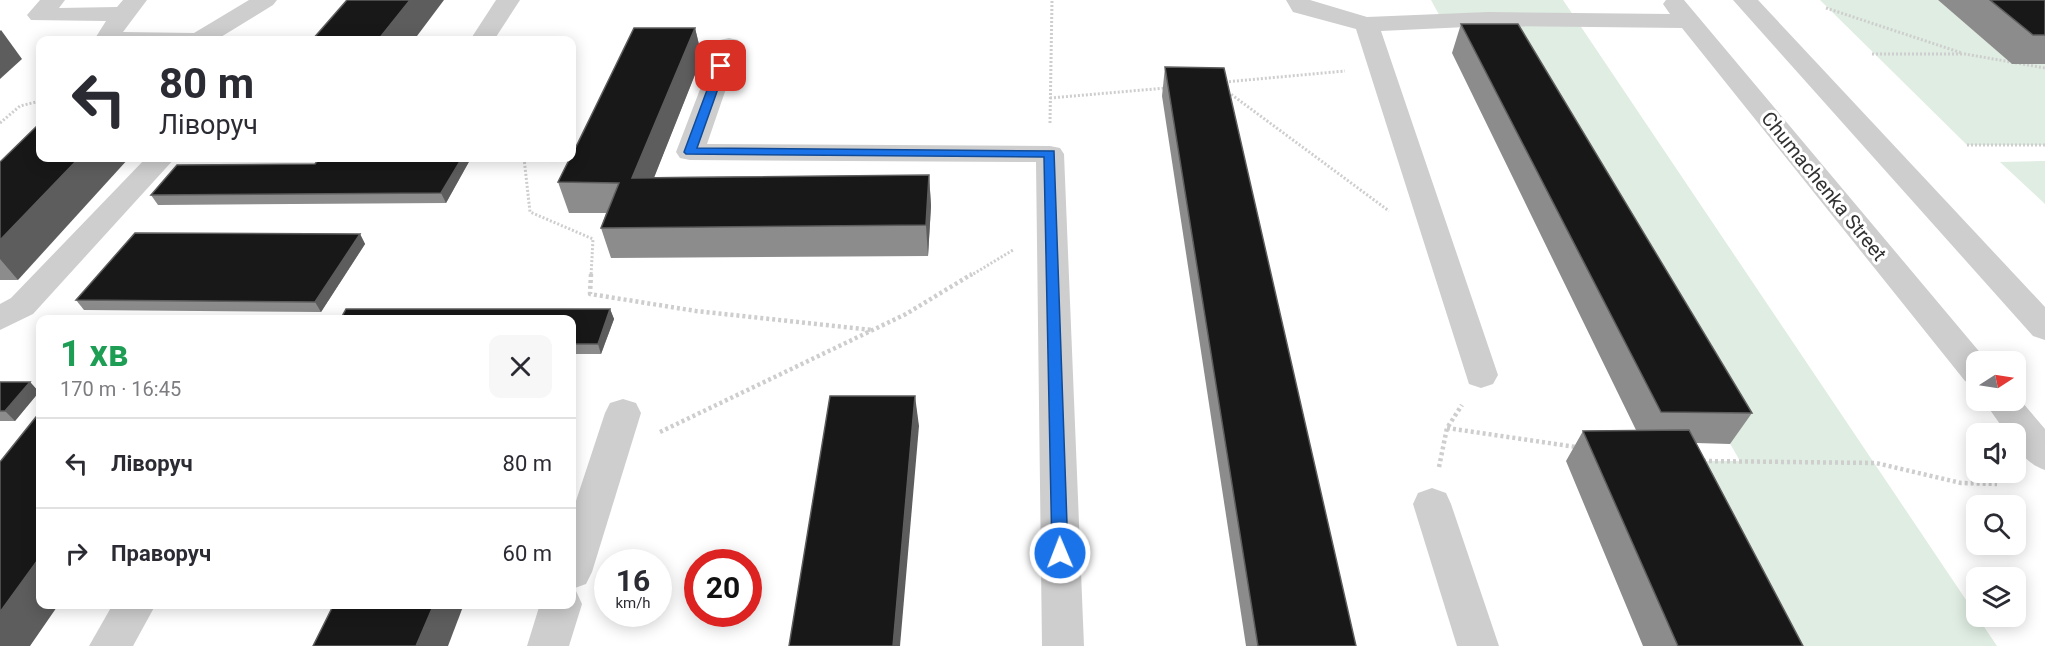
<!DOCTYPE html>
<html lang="uk">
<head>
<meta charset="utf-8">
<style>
	body { margin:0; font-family:Roboto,sans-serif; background:#f7f7f7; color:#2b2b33; height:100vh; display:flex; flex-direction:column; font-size:22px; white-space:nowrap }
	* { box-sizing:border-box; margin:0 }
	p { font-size:20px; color:#7c7c81 }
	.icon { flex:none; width:33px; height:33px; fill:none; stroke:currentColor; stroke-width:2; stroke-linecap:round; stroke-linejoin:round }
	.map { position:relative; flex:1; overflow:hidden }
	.side { position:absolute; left:36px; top:315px; width:540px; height:294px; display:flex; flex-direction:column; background:#fff; border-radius:12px; box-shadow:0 3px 15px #0003 }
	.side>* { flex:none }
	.top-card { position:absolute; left:36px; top:36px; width:540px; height:126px; border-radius:12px; box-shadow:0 3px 15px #0003; background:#fff; color:#2b2b33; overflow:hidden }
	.needle { width:39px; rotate:78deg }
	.controls { position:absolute; left:1966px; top:351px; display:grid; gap:12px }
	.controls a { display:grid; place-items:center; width:60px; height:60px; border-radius:12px; background:#fff; box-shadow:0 3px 15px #0003; font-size:30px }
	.speed { position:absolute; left:594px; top:549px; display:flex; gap:12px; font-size:30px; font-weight:700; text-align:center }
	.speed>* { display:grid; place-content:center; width:78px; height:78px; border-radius:50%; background:#fff; box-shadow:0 3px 15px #0003; line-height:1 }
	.speed small { font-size:15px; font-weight:400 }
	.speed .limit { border:9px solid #d22; background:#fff; color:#111 }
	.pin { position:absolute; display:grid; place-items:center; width:51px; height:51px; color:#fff; margin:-26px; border-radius:12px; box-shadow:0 3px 9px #0006 }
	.me { position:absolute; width:66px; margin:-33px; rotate:359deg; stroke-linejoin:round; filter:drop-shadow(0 0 4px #0008) }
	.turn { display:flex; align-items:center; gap:21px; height:126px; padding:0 24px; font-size:27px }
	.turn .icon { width:78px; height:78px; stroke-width:2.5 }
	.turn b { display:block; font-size:42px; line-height:51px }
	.round { display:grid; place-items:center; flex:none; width:63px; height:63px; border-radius:12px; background:#f7f7f7 }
	.overview { display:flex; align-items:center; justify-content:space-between; height:102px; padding:0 24px }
	h1 { font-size:36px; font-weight:700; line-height:45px; color:#1e9e55 }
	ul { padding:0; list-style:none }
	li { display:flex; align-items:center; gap:18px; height:90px; padding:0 24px; border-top:2px solid #e1e1e2 }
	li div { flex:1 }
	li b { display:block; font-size:22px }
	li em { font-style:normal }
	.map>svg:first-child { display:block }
	.green { fill:#dfede2 }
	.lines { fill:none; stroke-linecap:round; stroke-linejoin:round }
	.path-far1 { stroke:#cecece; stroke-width:3; stroke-dasharray:2 2; stroke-linecap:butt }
	.path { stroke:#cecece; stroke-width:4.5; stroke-dasharray:3 3; stroke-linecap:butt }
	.minor { fill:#cecece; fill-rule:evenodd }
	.wall { fill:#8c8c8c }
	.shaded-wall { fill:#5d5d5d }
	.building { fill:#181818; stroke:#5d5d5d; stroke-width:1.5 }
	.route { fill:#1a73e8; stroke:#114b97; stroke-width:1.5 }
	.labels { text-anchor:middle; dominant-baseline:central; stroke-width:6; stroke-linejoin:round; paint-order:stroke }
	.street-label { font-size:20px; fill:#313131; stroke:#fff }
</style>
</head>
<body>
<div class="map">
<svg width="2045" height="646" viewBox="0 0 2045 646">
	<rect width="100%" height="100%" fill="#fff"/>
	<g class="green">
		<path d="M1431,0h132l434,646h-235l-93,-185h71l-252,-442 -46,1z"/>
		<path d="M1820,0h118l74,64h33v81h-78z"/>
		<path d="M2045,161v43l-45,-42z"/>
	</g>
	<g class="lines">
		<g class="path-far1">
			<path d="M1826,8l136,45"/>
			<path d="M1872,54h93l80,14"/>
			<path d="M1225,82l120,-11"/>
			<path d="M1228,92l161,119"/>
			<path d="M1050,98l116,-10"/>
			<path d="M0,123l20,-17 20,-5"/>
			<path d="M1050,123l2,-123"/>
			<path d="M1967,145h78"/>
			<path d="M524,158l6,54 63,27 -2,37"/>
			<path d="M970,276l43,-26"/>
		</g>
		<g class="path">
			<path d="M591,274l-1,20 106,17 176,19"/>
			<path d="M1447,428l129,19"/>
			<path d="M660,432l246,-118 66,-40"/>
			<path d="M1703,461l173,2 85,20 36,1"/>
			<path d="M1439,467l8,-39 15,-23"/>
		</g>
		<g class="minor">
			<path d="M40,0h25l-6,8 58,-1 6,-7h24l-24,32 71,1 55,-33h28l-4,5 -57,35h-122l12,-19 -75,-1 -4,-5z"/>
			<path d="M496,0h24l-26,40h-24z"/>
			<path d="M1286,0h24l57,17 121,-5 182,2 -7,-10 3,-4h18l304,362h-11v23l-12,-4 -283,-353 -194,-2 -107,5 117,344 -5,9 -12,4 -12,-4 -113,-355 -63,-17z"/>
			<path d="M1733,0h25l287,307v33l-12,-4z"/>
			<path d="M729,38l9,2 3,5 -34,99 343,2 10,2 4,6 20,492h-42l-6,-484 -346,-2 -10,-2 -4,-6 41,-107 3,-5z"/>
			<path d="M146,158h29l-142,156 -33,16v-26l11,-6z"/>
			<path d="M2016,395l29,34v41c-17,-6 -29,-18 -29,-36h-9l-24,-34h33z"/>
			<path d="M623,399l13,4 5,10 -49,159 -6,12 -14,5v-76l33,-100 5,-10z"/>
			<path d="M1432,488l14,5 5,11 48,142h-42l-44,-142 5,-11z"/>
			<path d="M572,590l4,1 6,13 -13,42h-42l13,-42h32z"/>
			<path d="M113,604h43l-23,42h-44z"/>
		</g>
	</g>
	<g class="wall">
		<path d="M1938,0h107v64h-33z"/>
		<path d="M1461,24l291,389 -22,31 -34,-1 107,203h-160l-77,-185 17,-30 53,-1 -184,-377z"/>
		<path d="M695,28l7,29 -48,120 275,-2 2,31 -3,50 -317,2 -10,-30 5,-15h-37l-11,-31z"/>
		<path d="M1165,67l191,579h-110l-84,-550z"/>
		<path d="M471,158l-25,45 -288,2 -7,-10 164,-31z"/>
		<path d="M0,162l18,118h-18z"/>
		<path d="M360,234l5,10 -44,68 -237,-2 -8,-10z"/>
		<path d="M610,309l4,10 -13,35h-29v-34z"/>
		<path d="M0,382h30l9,10 -24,29h-15z"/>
	</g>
	<g class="shaded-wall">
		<path d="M410,0h34l-30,40h-36z"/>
		<path d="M695,28l7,29 -60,151 -10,-30z"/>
		<path d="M1,30l21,29 -22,20v-48z"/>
		<path d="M79,158h50l-111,122 -18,-21v-19z"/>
		<path d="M462,158h9l-25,45 -5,-10z"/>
		<path d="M929,175l2,31 -3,50 -2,-31z"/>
		<path d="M360,234l5,10 -44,68 -6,-10z"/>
		<path d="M610,309l4,10 -13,35 -3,-10z"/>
		<path d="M30,382l9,10 -24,29 -10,-10z"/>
		<path d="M915,396l4,30 -19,220h-7z"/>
		<path d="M40,557v47h19l-29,42h-30v-34z"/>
		<path d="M434,604h30l-16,42h-32z"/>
	</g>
	<g class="building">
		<path d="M347,0h63l-32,40h-66z"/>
		<path d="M1990,0h55v35h-12z"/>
		<path d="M1461,24h57l234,389 -91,-1z"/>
		<path d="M634,28h61l-63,150 297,-3 -3,50 -325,3 18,-45 -61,-1 12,-24h2v-3z"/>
		<path d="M1165,67l59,1 132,578h-98z"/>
		<path d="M40,123v35h39l-79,82v-78z"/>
		<path d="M320,158h142l-21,35 -290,2 26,-30 138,-1z"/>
		<path d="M135,233l225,1 -45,68 -239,-2z"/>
		<path d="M346,309h264l-12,35h-26v-24h-232z"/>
		<path d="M0,382h30l-25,29h-5z"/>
		<path d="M830,396h85l-22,250h-104z"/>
		<path d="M40,412v145l-40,55v-150z"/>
		<path d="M1689,430l114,216h-125l-95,-215z"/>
		<path d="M334,604h100l-18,42h-103z"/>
	</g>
	<path class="route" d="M721,63l5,3 -29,82 357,3 14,402 -2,5h-12l-2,-5 -8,-396 -358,-3 -2,-2 32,-86z"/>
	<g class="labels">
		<g class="street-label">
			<text transform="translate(1824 186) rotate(51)">Chumachenka Street</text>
		</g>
	</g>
</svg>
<div class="controls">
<a><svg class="needle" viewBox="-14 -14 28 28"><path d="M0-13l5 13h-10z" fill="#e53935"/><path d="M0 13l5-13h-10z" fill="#7c7c81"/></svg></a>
<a><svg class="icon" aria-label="sound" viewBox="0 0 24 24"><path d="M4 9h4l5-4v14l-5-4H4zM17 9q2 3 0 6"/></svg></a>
<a><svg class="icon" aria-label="search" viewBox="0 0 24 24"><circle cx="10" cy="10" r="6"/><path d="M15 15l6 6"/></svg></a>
<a><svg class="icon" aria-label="layers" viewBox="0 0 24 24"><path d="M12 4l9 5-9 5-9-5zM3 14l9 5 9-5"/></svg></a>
</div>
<div class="speed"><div>16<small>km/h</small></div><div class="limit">20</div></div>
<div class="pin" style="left:721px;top:66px;background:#d93025"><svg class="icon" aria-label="arrive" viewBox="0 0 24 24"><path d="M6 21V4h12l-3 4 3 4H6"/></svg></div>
<svg class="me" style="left:1060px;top:553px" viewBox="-20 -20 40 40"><circle r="17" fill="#1a73e8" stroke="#fff" stroke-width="3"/><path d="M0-11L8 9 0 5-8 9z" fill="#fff"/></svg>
<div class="top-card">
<div class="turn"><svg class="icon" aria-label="left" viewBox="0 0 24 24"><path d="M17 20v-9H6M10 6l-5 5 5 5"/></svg><div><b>80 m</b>Ліворуч</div></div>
</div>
<section class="side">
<div class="overview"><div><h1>1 хв</h1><p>170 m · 16:45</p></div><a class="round"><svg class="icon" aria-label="close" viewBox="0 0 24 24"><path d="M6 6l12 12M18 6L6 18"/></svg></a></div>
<ul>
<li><svg class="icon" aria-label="left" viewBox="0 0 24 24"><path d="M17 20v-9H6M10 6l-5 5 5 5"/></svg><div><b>Ліворуч</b></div><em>80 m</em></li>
<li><svg class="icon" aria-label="right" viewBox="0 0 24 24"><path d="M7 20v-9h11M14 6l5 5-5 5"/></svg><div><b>Праворуч</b></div><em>60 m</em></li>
</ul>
</section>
</div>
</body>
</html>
